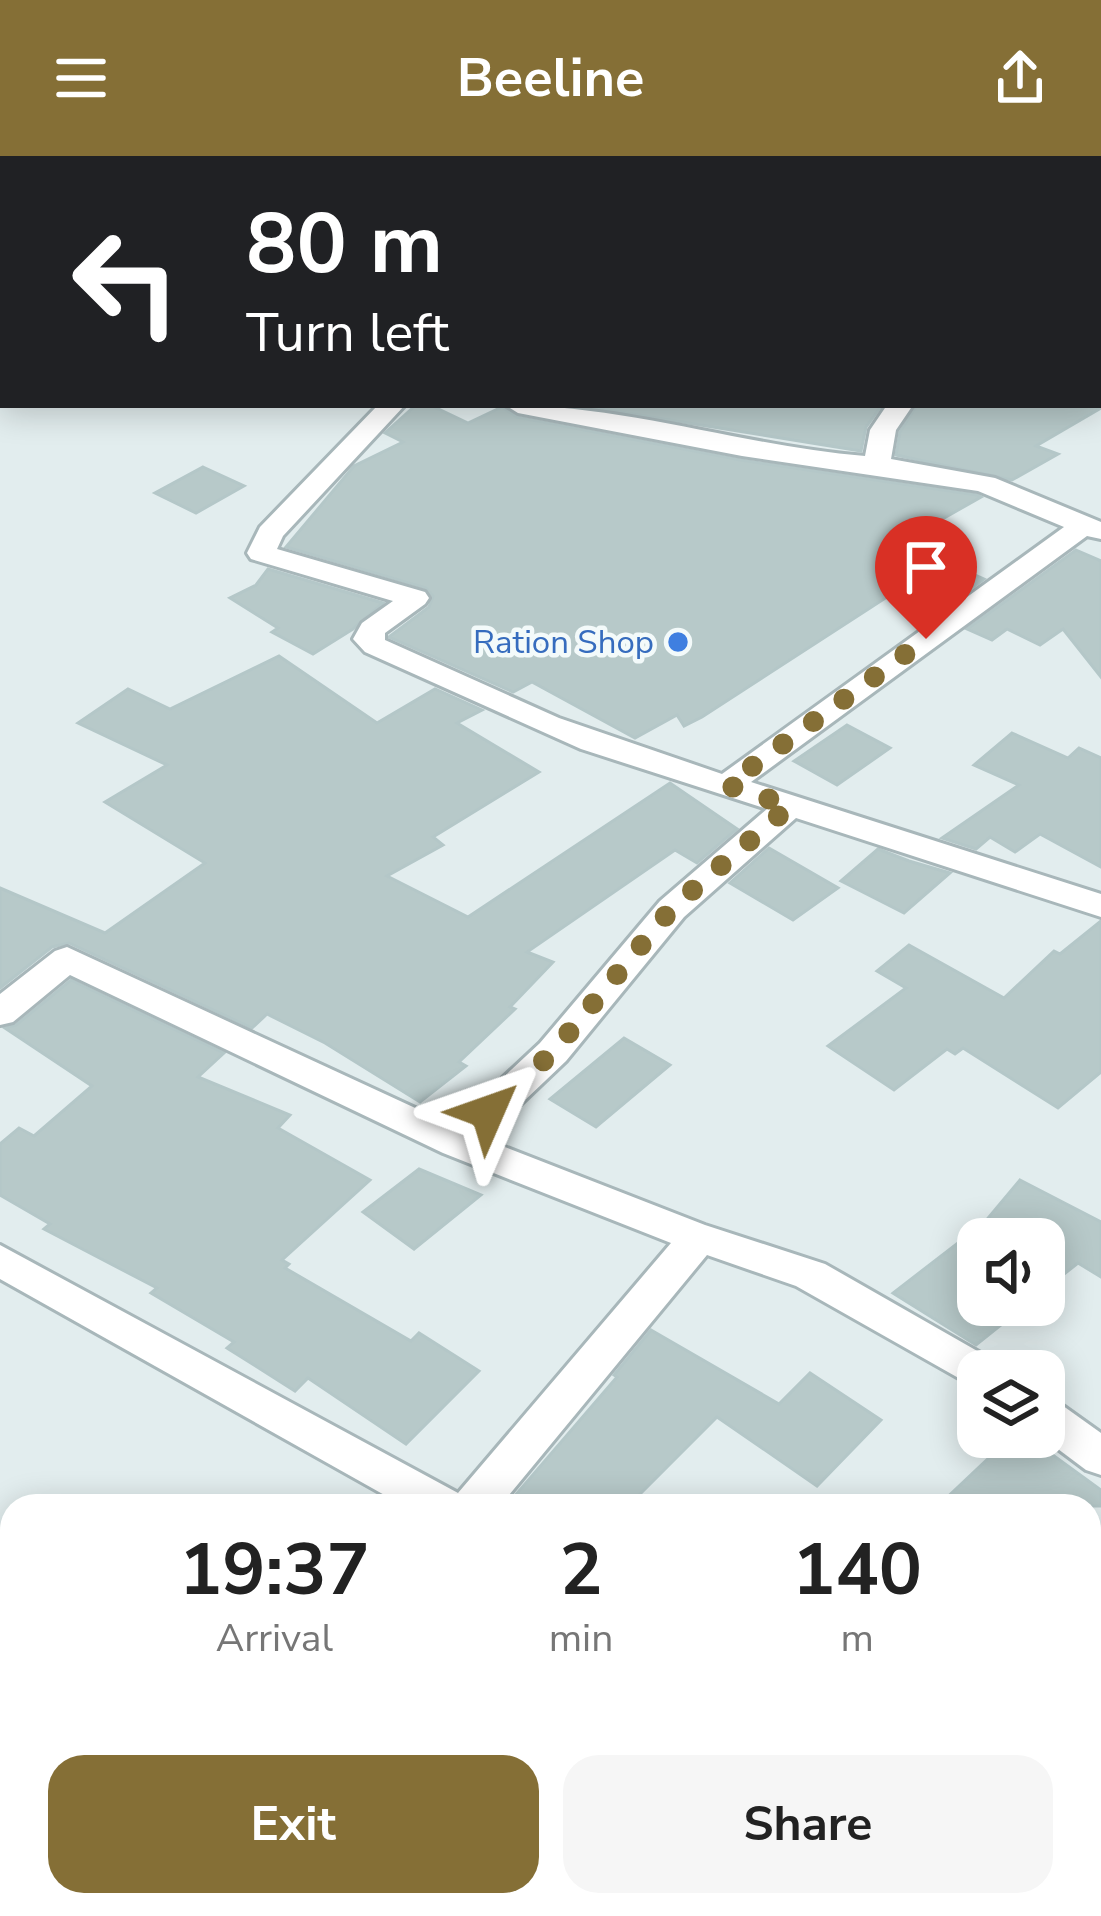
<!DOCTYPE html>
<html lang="en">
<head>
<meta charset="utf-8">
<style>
	body { margin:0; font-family:"Nunito Sans",sans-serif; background:#f6f6f6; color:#222; height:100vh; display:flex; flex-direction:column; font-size:45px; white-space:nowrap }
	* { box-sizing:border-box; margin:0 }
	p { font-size:39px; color:#767676 }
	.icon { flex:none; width:66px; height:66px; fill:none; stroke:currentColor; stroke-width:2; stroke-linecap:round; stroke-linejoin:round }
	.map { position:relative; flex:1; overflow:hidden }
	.panel { position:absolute; left:0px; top:1338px; width:1101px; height:423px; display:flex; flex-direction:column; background:#fff; border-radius:36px 36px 0 0; box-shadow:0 6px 30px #0003 }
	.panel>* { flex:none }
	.guide { position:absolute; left:0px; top:0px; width:1101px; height:252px; box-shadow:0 6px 30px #0003; background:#202124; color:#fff; overflow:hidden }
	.buttons { position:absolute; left:957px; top:1062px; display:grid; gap:24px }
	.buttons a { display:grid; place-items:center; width:108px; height:108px; border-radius:24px; background:#fff; box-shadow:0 6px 30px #0003; font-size:60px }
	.pin { position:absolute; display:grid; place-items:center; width:102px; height:102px; color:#fff; margin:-123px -51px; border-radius:50% 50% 50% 0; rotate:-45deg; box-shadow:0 0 12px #0007 }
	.pin .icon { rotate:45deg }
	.me { position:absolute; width:132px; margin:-66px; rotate:47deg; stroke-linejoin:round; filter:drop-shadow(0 0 9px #0008) }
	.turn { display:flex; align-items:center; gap:42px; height:252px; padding:0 48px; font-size:54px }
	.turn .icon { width:156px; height:156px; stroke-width:2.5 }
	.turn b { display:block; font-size:84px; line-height:102px }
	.eta { display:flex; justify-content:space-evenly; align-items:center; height:204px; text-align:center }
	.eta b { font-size:72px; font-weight:700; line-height:84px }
	.button { display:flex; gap:24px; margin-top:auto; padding:24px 48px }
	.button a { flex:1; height:138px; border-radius:36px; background:#856f36; color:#fff; font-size:48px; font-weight:700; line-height:138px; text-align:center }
	.button a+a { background:#f6f6f6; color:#222 }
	header { display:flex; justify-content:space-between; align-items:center; height:156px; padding:0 48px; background:#856f36; color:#fff; font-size:54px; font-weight:700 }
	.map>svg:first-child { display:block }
	.building { fill:#b7c9c9; stroke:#b4c7c8; stroke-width:3 }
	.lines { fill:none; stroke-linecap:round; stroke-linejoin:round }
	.street-casing { stroke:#a8b7ba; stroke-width:6 }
	.street { fill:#fff; fill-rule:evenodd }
	.route { stroke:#856f36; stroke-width:21; stroke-dasharray:0 37.8 }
	.shop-dot { fill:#3f7fe0; stroke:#f3fafa; stroke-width:4.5 }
	.labels { text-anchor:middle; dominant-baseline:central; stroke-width:9; stroke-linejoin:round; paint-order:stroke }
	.shop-label { font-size:33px; fill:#366cbe; stroke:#f3fafa; text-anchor:end }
</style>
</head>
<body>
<header><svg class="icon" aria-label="menu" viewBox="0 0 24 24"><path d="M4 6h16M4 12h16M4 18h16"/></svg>Beeline<svg class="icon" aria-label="share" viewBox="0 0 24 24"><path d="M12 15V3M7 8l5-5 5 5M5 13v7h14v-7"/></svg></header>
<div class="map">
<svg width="1101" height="1760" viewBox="0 0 1101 1760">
	<rect width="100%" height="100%" fill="#e2edee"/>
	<g class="building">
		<path d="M416,249h14l38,18 34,-16 15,10 224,43 236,35 4,2 -79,45 82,37 -49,36 -45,-20 -188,122 -18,9 -7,-11 -42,23 -103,-56 -19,10 -124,-55 40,-30 4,-11 -7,-8 -140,-41 68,-81 49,-24 -18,-9z"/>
		<path d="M576,249h306l-16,22 -5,24z"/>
		<path d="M917,249h184v3l-65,38 22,8 -46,26 -116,-25 4,-23z"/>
		<path d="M203,311l41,19 -48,27 -41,-20z"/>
		<path d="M1076,394l25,11v116l-38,-48 -23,16 -33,-16 -15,11 -25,-11z"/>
		<path d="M268,413l115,34 -30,26 -40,25 -41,-22 6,-4 -48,-30 26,-13z"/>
		<path d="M279,500l98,67 58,-34 47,21 -25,13 82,49 -106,65 10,8 -56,31 81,41 202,-134 67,46 -40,34 -22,-13 -148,102 26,10 -43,45 5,2 -56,53 7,4 -46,36 -95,-59 -58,-29 -15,14 -183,-85 -17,4 -52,41v-100l105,45 100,-70 -100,-61 62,-37 -89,-42 50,-34 42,20z"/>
		<path d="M847,569l43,23 -53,37 -43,-24z"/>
		<path d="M1012,577l56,25 11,-10 22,10v109l-61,-33 -25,18 -25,-15 -14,12 -34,-11 77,-53 -45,-20z"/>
		<path d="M769,692l69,40 -45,32 -63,-37z"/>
		<path d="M878,693l31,12 41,12 -46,40 -63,-32z"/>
		<path d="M1101,765v151l-43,36 -95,-60 -8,6 -8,-5 -53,41 -66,-44 78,-58 -29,-17 32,-26 95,53 50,-47 6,3z"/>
		<path d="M71,824l153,73 -26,24 92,38 -12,13 92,52 -88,80 7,4 -4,4 126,73 8,-8 60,38 -73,73 -98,-66 -13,13 -68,-43 7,-6 -83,-49 6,-5 -113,-59 6,-5 -50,-29v-51l19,-16 15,8 58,-50 -87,-58 11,-3z"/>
		<path d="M624,882l46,27 -74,62 -46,-28z"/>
		<path d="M419,1013l62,26 -67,54 -51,-37z"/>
		<path d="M1020,1024l81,42v55l-23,-14 -34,27v-51h-66v66h48l-50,40 -83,-52 91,-70z"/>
		<path d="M651,1174l128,74 31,-31 71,47 -64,66 -100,-69 -89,89h-122l111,-129 -3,-2z"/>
		<path d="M1011,1281h17l73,53v16h-163z"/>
	</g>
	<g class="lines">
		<g class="street-casing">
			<g id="street">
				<path d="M487,0h24l-26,3z"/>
				<path d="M695,0h27l2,3h-27z"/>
				<path d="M1090,0h11v11l-3,-8z"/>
				<path d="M1098,127l3,1v14l-3,-1z"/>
				<rect x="0" y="158" width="3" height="14"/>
				<path d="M3,214v17l-3,1v-17z"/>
				<path d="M378,249h27l-122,131 -6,13 148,43 4,6 -4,6 -40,29v7l174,78 163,56 342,-247 -86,-36 -236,-35 -224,-43 -13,-8c121,0 239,41 360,51l5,-26 17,-25h26l-17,25 -5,29 104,19 106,44v17l-14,-3 -336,246 350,112v23l-305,-99 -112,99 -118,144 -82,78 221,86 120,39 168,96 5,11h-20v18l-182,-103 -89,-31 -207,251h-96l-404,-227v-34l458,248 213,-250 -228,-90 -373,-178 -57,47 -13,3v-31l55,-43 12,-4 385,178 88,-82 120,-142 107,-92 -186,-60 -216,-97 -12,-13 9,-16 31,-22 -142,-42 -4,-6 13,-26z"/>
				<path d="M1044,1242l15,5 42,30v42l-15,-5 -44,-33z"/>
				<path d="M0,1443l12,4v44l-12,-4z"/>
				<path d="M438,1749h63l4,11h-62z"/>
			</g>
		</g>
		<use href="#street" class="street"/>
	</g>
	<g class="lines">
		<path class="route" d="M488,956l65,-60 119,-144 118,-102 -63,-21 199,-146"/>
	</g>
	<circle class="shop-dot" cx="678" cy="486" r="12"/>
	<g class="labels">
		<g class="shop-label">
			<text x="654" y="486">Ration Shop</text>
		</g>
	</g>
</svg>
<div class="buttons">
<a><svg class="icon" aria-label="sound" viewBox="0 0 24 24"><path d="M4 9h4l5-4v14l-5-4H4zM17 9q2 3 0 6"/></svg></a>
<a><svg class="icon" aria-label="layers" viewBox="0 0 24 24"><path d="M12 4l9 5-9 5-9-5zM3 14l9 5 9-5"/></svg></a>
</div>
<div class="pin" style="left:926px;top:483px;background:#d93025"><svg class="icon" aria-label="arrive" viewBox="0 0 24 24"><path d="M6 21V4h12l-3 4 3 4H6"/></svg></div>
<svg class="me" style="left:488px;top:956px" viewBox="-20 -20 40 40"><path d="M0-17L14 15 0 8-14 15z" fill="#856f36" stroke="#fff" stroke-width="4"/></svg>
<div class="guide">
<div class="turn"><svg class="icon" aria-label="left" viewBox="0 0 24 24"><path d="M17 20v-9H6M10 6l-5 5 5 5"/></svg><div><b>80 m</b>Turn left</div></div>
</div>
<section class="panel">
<div class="eta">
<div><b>19:37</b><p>Arrival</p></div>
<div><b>2</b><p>min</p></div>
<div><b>140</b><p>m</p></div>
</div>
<div class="button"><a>Exit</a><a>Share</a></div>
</section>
</div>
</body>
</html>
